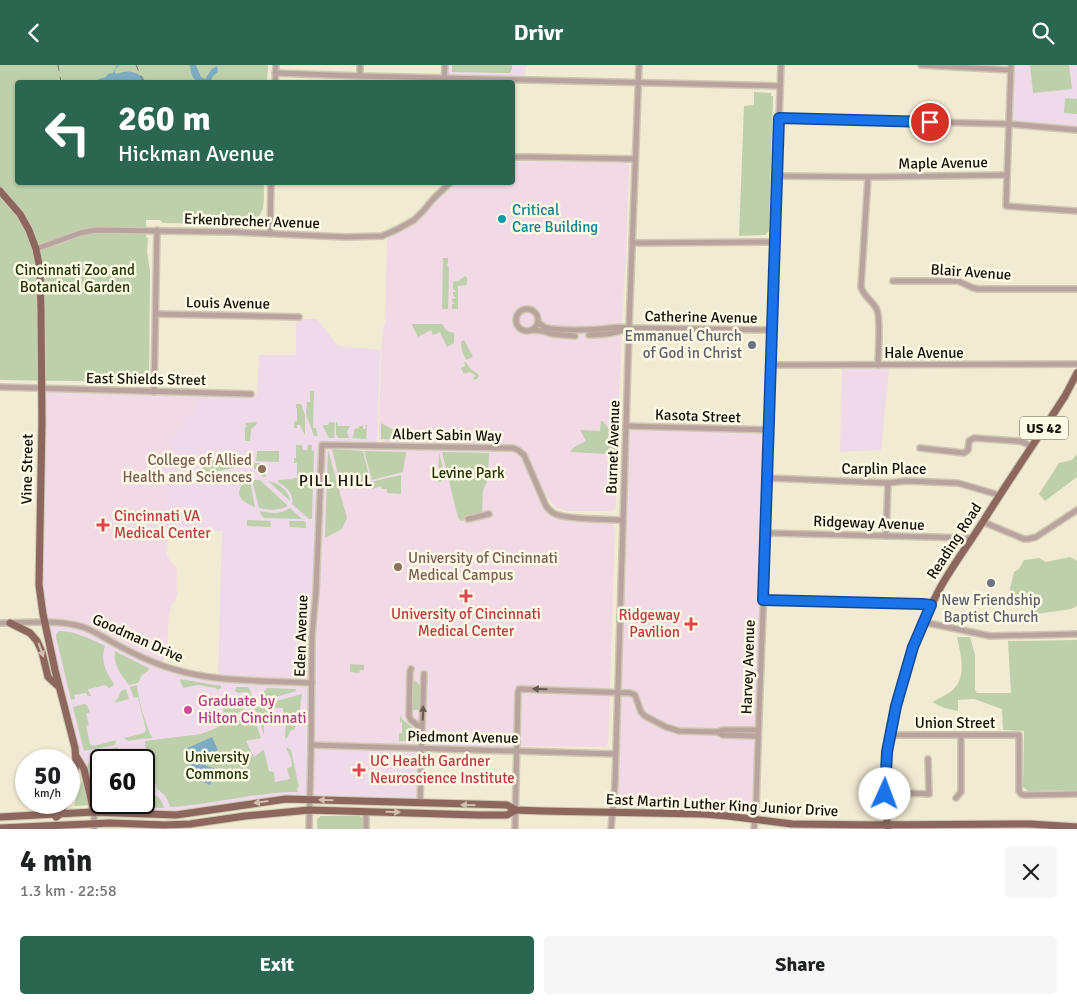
<!DOCTYPE html>
<html lang="en">
<head>
<meta charset="utf-8">
<style>
	body { margin:0; font-family:Signika,sans-serif; background:#f6f6f6; color:#202124; height:100vh; display:flex; flex-direction:column; font-size:19px; white-space:nowrap }
	* { box-sizing:border-box; margin:0 }
	p { font-size:16px; color:#757577 }
	.icon { flex:none; width:28px; height:28px; fill:none; stroke:currentColor; stroke-width:2; stroke-linecap:round; stroke-linejoin:round }
	.map { position:relative; height:764px; overflow:hidden }
	.panel { display:flex; flex-direction:column; background:#fff; flex:1 }
	.panel>* { flex:none }
	.banner { position:absolute; left:15px; top:15px; width:500px; height:105px; border-radius:5px; box-shadow:0 1px 4px #0004; background:#2b6651; color:#fff; overflow:hidden }
	.speed { position:absolute; left:15px; top:684px; display:flex; gap:10px; font-size:25px; font-weight:700; text-align:center }
	.speed>* { display:grid; place-content:center; width:65px; height:65px; border-radius:50%; background:#fff; box-shadow:0 1px 4px #0004; line-height:1 }
	.speed small { font-size:12px; font-weight:400 }
	.speed .limit { border:2px solid #111; border-radius:8px; background:#fff; color:#111 }
	.pin { position:absolute; display:grid; place-items:center; width:42px; height:42px; color:#fff; margin:-21px; border:2px solid #fff; border-radius:50%; box-shadow:0 1px 5px #0007 }
	.me { position:absolute; width:55px; margin:-28px; rotate:2deg; stroke-linejoin:round; filter:drop-shadow(0 0 4px #0008) }
	.turn { display:flex; align-items:center; gap:18px; height:105px; padding:0 20px; font-size:22px }
	.turn .icon { width:65px; height:65px; stroke-width:2.5 }
	.turn b { display:block; font-size:35px; line-height:42px }
	.round { display:grid; place-items:center; flex:none; width:52px; height:52px; border-radius:5px; background:#f6f6f6 }
	.overview { display:flex; align-items:center; justify-content:space-between; height:85px; padding:0 20px }
	h1 { font-size:30px; font-weight:700; line-height:38px }
	.cta { display:flex; gap:10px; margin-top:auto; padding:10px 20px }
	.cta a { flex:1; height:58px; border-radius:5px; background:#2b6651; color:#fff; font-size:20px; font-weight:700; line-height:58px; text-align:center }
	.cta a+a { background:#f6f6f6; color:#202124 }
	header { display:flex; justify-content:space-between; align-items:center; height:65px; padding:0 20px; background:#2b6651; color:#fff; font-size:22px; font-weight:700 }
	.map>svg:first-child { display:block }
	.education { fill:#efdae9; fill-rule:evenodd }
	.medical { fill:#f1dae5 }
	.green { fill:#bdd0ab }
	.water { fill:#7cabc2 }
	.lines { fill:none; stroke-linecap:round; stroke-linejoin:round }
	.minor-casing { stroke:#cec8b3; stroke-width:8 }
	.major-casing { stroke:#cec8b3; stroke-width:9 }
	.minor { stroke:#b9a39e; stroke-width:5 }
	.major { stroke:#8d675e; stroke-width:7 }
	.rail { stroke:#787464; stroke-width:1; stroke-dasharray:6 6; stroke-linecap:butt }
	.oneway { fill:#d1bfaf }
	.oneway2 { fill:#665a54 }
	.route-casing { stroke:#114b97; stroke-width:12 }
	.route { stroke:#1a73e8; stroke-width:9 }
	.culture-dot { fill:#0f9aa8; stroke:#fef9e5; stroke-width:2 }
	.worship-dot { fill:#6b7280; stroke:#fef9e5; stroke-width:2 }
	.education-dot { fill:#8d6e63; stroke:#fef9e5; stroke-width:2 }
	.health-dot { fill:#e0444e; stroke:#fef9e5; stroke-width:2 }
	.hotel-dot { fill:#d1479c; stroke:#fef9e5; stroke-width:2 }
	.labels { text-anchor:middle; dominant-baseline:central; stroke-width:5; stroke-linejoin:round; paint-order:stroke }
	.shield { fill:#fef9e5; stroke:#5a574b; stroke-width:1 }
	.shield-label { font-size:14px; font-weight:bold; fill:#141109 }
	.street-label { font-size:15px; fill:#141109; stroke:#fef9e5 }
	.culture-label { font-size:15px; fill:#0d838f; stroke:#fef9e5; text-anchor:start }
	.park-label { font-size:15px; fill:#213407; stroke:#fef9e5 }
	.worship-label { font-size:15px; fill:#5b616d; stroke:#fef9e5; text-anchor:end }
	.education-label { font-size:15px; fill:#785e54; stroke:#fef9e5; text-anchor:end }
	.health-label { font-size:15px; fill:#be3a42; stroke:#fef9e5; text-anchor:start }
	.hotel-label { font-size:15px; fill:#b23c85; stroke:#fef9e5; text-anchor:start }
	.neighbourhood-label { font-size:16px; letter-spacing:1px; fill:#141109; stroke:#fef9e5 }
</style>
</head>
<body>
<header><svg class="icon" aria-label="back" viewBox="0 0 24 24"><path d="M15 5l-7 7 7 7"/></svg>Drivr<svg class="icon" aria-label="search" viewBox="0 0 24 24"><circle cx="10" cy="10" r="6"/><path d="M15 15l6 6"/></svg></header>
<div class="map">
<svg width="1077" height="764" viewBox="0 0 1077 764">
	<rect width="100%" height="100%" fill="#f2ebd3"/>
	<g class="education">
		<path d="M445,0h81l-1,15 -80,-2z"/>
		<path d="M1011,0h66v65l-68,-6z"/>
		<path d="M296,254h21l21,27 42,4 -3,96 136,2 9,4 27,58 26,8 1,4 -57,167 -1,62 -96,-2 -2,54 -134,-4 -94,14 -98,-1 -10,-43 -8,-13 -32,-133 31,2 87,40 56,13 4,-147 -34,-1 -21,-3 2,-89 15,-13v-10l14,-22 59,1 2,-39h37zM101,695h43v43h-43z"/>
		<path d="M842,304h47l-8,81 -41,2z"/>
	</g>
	<g class="medical">
		<path d="M531,96l94,2 4,2v2l-3,87 -4,65 -6,186 -1,4 -4,2h-44l-10,-3 -10,-11 -20,-42 -6,-7 -4,-1 -10,-2 -123,-3 -5,-3 2,-85 2,-27 2,-4 2,-84 28,-15 8,-8 11,-14 23,-19h55l1,-21z"/>
		<path d="M41,323l157,5 -2,22h-12v10l-15,13 -2,117 3,6 5,4 2,6v23l-2,6 -4,6 -2,8 -2,35 -5,16 -79,-38 -39,-4 -5,-38z"/>
		<path d="M626,361l143,4 -13,389 -144,-6z"/>
		<path d="M328,383l186,4 5,3 21,43 8,14 4,4 10,4 13,1 33,2 5,2 2,3 -6,194 -1,21 -3,4 -93,-1 -191,-6 -5,-1 2,-68 -2,-34 6,-91 4,-96z"/>
	</g>
	<g class="green">
		<path d="M0,0h268l-1,17 -249,1v100h246c-1,22 4,33 -20,42l-81,-2 -3,-3h-14v17l2,1 -1,14 3,19 -1,111 -149,-2z"/>
		<path d="M452,0h60v4l-2,4 -58,-1z"/>
		<path d="M1030,0h39l3,24 -39,4z"/>
		<path d="M754,27l17,1v3h2l-4,135 -4,4 -26,1 5,-130 10,-1z"/>
		<path d="M1065,33l12,1v15l-13,-1z"/>
		<path d="M443,193h5v4l-1,3 2,3 -1,41h-6z"/>
		<path d="M465,211l2,2v7l-9,1v23h-6v-5h3l-3,-3v-2l4,-1 -3,-3v-3h3l-1,-2 -2,-1v-7l3,-1 1,1z"/>
		<path d="M413,259h29l5,7 7,2v10l-7,4 -7,-15 -7,3 -2,-5 -13,7 -6,-12z"/>
		<path d="M464,275l9,17 -7,3 -4,-9 -1,-9z"/>
		<path d="M464,297h1l6,7 7,5 1,2 -2,3 -3,1 -1,-2 3,-2 -6,-4 -6,2 -3,-6 4,-2z"/>
		<path d="M310,326h4l-1,37h3l2,8h-4l-8,-22 1,-12h3z"/>
		<path d="M296,339h5l4,11v20l-5,-10h-3v3h-3v-6l3,-1v-13h-1z"/>
		<path d="M601,356h2l4,6 8,2 1,13 -1,6 1,6 -6,1 -2,-1 -38,-2 4,-5 12,-6 -6,-11 20,1z"/>
		<path d="M257,357l-1,3 -5,4 -1,12h-5v-14h2l-2,-4z"/>
		<path d="M330,357l5,1 -1,15h-5l-6,-11v-2h5z"/>
		<path d="M336,357h1l1,4h12l-3,6 2,6h-10l-3,-3z"/>
		<path d="M381,358l9,5 16,7 -3,5 -22,-1z"/>
		<path d="M365,360h2l-1,14 -14,-1 2,-4v-5l5,-1v-2h4v3h2l1,-1z"/>
		<path d="M296,380h6l1,5h4l1,-5h4v4l-1,1 3,1 -2,68h-3l-17,-15c2,-11 -6,-17 -14,-22v-2l15,-1v-1h4v-15h-3v-5h2z"/>
		<path d="M332,384l31,2 7,29 -29,7z"/>
		<path d="M328,385l19,68 -5,11 -17,9z"/>
		<path d="M257,386h22v11l-23,-1z"/>
		<path d="M364,386l42,1 -3,20 -31,8z"/>
		<path d="M442,387l47,1 -1,26 -5,11 -1,23 -2,2 -19,6 -3,-3z"/>
		<path d="M439,388l7,27 -8,2z"/>
		<path d="M1077,389v23l-32,24 -6,-7 20,-31 13,-3z"/>
		<path d="M203,393h19l1,2h12l1,1 8,-2v6l-43,11z"/>
		<path d="M254,398h10l2,14h-3l-9,-9z"/>
		<path d="M401,410v19l-14,-1v-4h-5l-1,-3 -9,3 -2,-7z"/>
		<path d="M252,415h8l28,26c-10,5 -19,4 -29,2z"/>
		<path d="M250,416l5,26c-7,-3 -19,-8 -15,-18 1,-5 5,-7 10,-8z"/>
		<path d="M268,416c11,2 21,10 22,20z"/>
		<path d="M290,443l12,11 -38,-1 -3,-3 -1,-4c11,2 20,4 30,-3z"/>
		<path d="M247,455l23,1 1,6 -24,-1z"/>
		<path d="M289,456h15l2,2v5l-16,-1z"/>
		<path d="M1070,492l7,4v45l-6,3 -41,6 -1,-16 -19,-2v-8l4,-17 5,-3 5,-9 15,-2 7,4z"/>
		<path d="M59,566c16,0 32,8 46,15 -5,15 1,26 9,38l-1,2 -4,2 -4,-3 -16,4 -1,1 3,6h-3l-2,-3 -12,2 1,4 -4,1 -15,-63v-3z"/>
		<path d="M957,572h13l5,18v35l2,3h34l-3,-52 69,-1v150l-49,1 -5,-4 1,-56 -21,-1 -1,-21 -28,-10 -16,1v11l-14,-3 -12,-6c6,-3 12,-6 18,-10 18,-13 11,-36 7,-55z"/>
		<path d="M115,586l35,18 -8,6 -4,8 -9,2c-8,-10 -16,-20 -14,-34z"/>
		<path d="M350,599l14,1v5h-4l-1,3 -9,-1z"/>
		<path d="M180,614l41,7v2l-4,2 -1,-2 -18,-3 -15,3 -1,-4h-1z"/>
		<path d="M415,615l7,8 -1,22h-10l2,-28z"/>
		<path d="M137,620c0,9 10,47 16,53l-13,1 -12,2 -4,-3 20,-5 2,-3 -8,-33 -4,1 -4,-11z"/>
		<path d="M236,622h12l2,3 4,14 -22,12 -8,-2 -2,-10 27,-7 -2,-5 -9,1 -3,-2z"/>
		<path d="M267,623l29,1v2l-33,10 1,-9z"/>
		<path d="M126,624l3,10 -15,4 4,-5 3,-7z"/>
		<path d="M302,629l-3,22 -5,14h-3l-4,8h-2l1,-19 -3,-1v-10h-14v9l-5,2v16l-5,-15 1,-1 -3,-7h-1l-2,-5z"/>
		<path d="M84,639l3,1 3,7 -4,2 3,11 -3,1 4,18 4,2 22,-6 -1,5 -31,6 -11,-44z"/>
		<path d="M251,644l10,29 -15,3 8,16 9,-7h1l5,21 5,1 1,10 15,-3 -3,-10 5,-3 -1,-7 -5,-12 5,3 8,37 -2,1 1,4c-43,0 -85,13 -128,15 -2,-9 -6,-13 -13,-18l-2,-7h-1l-9,-37v-4l56,-7 13,-5z"/>
		<path d="M400,650l1,3 14,12v9l-1,2h-15v-8h3v-11h-2z"/>
		<path d="M118,682l1,5 -15,4 1,4h-4v43h43v-9c11,1 17,1 20,14l-63,-3 -1,-3 -2,1 -10,-38 7,-12z"/>
		<path d="M83,713l7,27 -15,1h-1z"/>
		<path d="M321,751h39l2,2v11h-45v-10z"/>
	</g>
	<g class="water">
		<path d="M117,0h2l-4,5v3l2,1c11,-4 15,-3 26,3l2,5h-49l3,-3 7,-2 2,-3 5,-1z"/>
		<path d="M190,0h6l5,12 4,2 7,-10 5,-3 1,6 -5,4 -3,6c-16,1 -18,-2 -20,-17z"/>
		<path d="M212,672l6,13 -12,6v10l11,3 -7,16 -23,-12c3,-10 1,-15 -4,-23z"/>
	</g>
	<g class="lines">
		<g class="minor-casing">
			<g id="minor">
				<path d="M360,0v11"/>
				<path d="M921,0l89,5"/>
				<path d="M1011,0l-5,141 71,5"/>
				<path d="M275,8l85,3 420,10"/>
				<path d="M275,18l1,-18"/>
				<path d="M444,18l1,-18"/>
				<path d="M779,53l230,6 68,6"/>
				<path d="M512,92h19l104,2"/>
				<path d="M777,111l91,1 139,-2"/>
				<path d="M868,112l-7,110c3,10 12,14 16,23 4,9 1,43 1,55"/>
				<path d="M270,168l1,-50"/>
				<path d="M632,178l143,-1"/>
				<path d="M36,184l44,-16 16,-3 136,2 114,5 36,-1 16,-7 16,-9 9,-9 11,-13 16,-15"/>
				<path d="M893,216h65l15,7 5,1h99"/>
				<circle cx="527" cy="255" r="11"/>
				<path d="M156,249l143,3"/>
				<path d="M538,257c1,1 5,4 6,5 10,4 45,3 57,2 10,-1 18,-3 28,-1l143,2"/>
				<path d="M532,265l11,1 9,3 23,2"/>
				<path d="M589,270c13,0 27,-1 39,-7"/>
				<path d="M771,300l306,-1"/>
				<path d="M0,322l251,7"/>
				<path d="M154,327l3,-162"/>
				<path d="M626,361l143,4"/>
				<path d="M920,383l44,5 4,-3 1,-9 5,-3 43,3 6,1 9,5"/>
				<path d="M767,413l121,5 18,-2 52,2 41,12"/>
				<path d="M468,454l21,-5"/>
				<path d="M983,457l41,17h4l8,-2 41,-27"/>
				<path d="M766,468l206,5"/>
				<path d="M886,471l2,-53"/>
				<path d="M763,535l160,4 8,1"/>
				<path d="M923,557l67,14 87,-2"/>
				<path d="M0,558c27,0 57,-4 83,4 11,4 20,10 31,16 18,10 38,20 59,26 45,14 92,11 139,14"/>
				<path d="M411,604l-1,2 -1,45 2,4 11,9 2,-55"/>
				<path d="M519,624l111,4 5,2 6,17 4,4 21,11 13,4 39,1 5,3 35,1"/>
				<path d="M718,667l5,-2h35"/>
				<path d="M890,670h129v56l2,3 3,1 53,-1"/>
				<path d="M311,680l304,9"/>
				<path d="M885,729l20,-1 24,1 -1,-35"/>
				<path d="M956,733l5,-6v-57"/>
				<path d="M420,738l2,-74"/>
				<path d="M94,747v17"/>
				<path d="M309,764l2,-77 1,-116 4,-44 6,-147 191,3 5,2 6,5 22,51c3,4 5,6 9,8 14,6 51,5 67,6"/>
				<path d="M366,764v-17"/>
				<path d="M515,764l3,-137"/>
				<path d="M611,764l4,-45 14,-456 10,-263"/>
				<path d="M754,764l2,-22 3,-91 7,-183 1,-74 14,-394"/>
			</g>
		</g>
		<g class="major-casing">
			<g id="major">
				<path d="M0,126l20,23 9,16 7,19 4,20 1,43 1,109 -3,164 4,29 12,56 20,78 1,14 -2,14 -5,19"/>
				<path d="M10,558l20,10 7,8 5,11 6,25 10,9"/>
				<path d="M76,691l8,13 10,43"/>
				<path d="M0,752l94,-5 82,3 110,-16 221,6 9,5 26,1 161,3 25,2 64,8 80,1 158,-1 47,3"/>
				<path d="M56,752l3,-2 6,-12"/>
				<path d="M0,763l110,-5 55,2 25,-1 55,-8 64,-6 169,5h29l9,-5"/>
				<path d="M888,763c-2,-11 -3,-22 -3,-34 -1,-67 22,-145 54,-204 13,-24 30,-46 45,-70 26,-42 54,-82 81,-124l12,-23"/>
			</g>
		</g>
		<use href="#minor" class="minor"/>
		<use href="#major" class="major"/>
		<g class="rail">
			<path d="M58,0l3,18"/>
			<path d="M136,0l8,18"/>
		</g>
	</g>
	<defs><path id="oneway-solid" d="M-6-.8H1V-3.2L6.5 0L1 3.2V.8H-6Z" transform="scale(1.25)"/></defs>
	<g class="oneway">
		<use href="#oneway-solid" transform="translate(41 585) rotate(70)"/>
		<use href="#oneway-solid" transform="translate(326 735) rotate(-178)"/>
		<use href="#oneway-solid" transform="translate(261 737) rotate(172)"/>
		<use href="#oneway-solid" transform="translate(468 740) rotate(-178)"/>
		<use href="#oneway-solid" transform="translate(393 747) rotate(2)"/>
	</g>
	<g class="oneway2">
		<use href="#oneway-solid" transform="translate(540 624) rotate(-178)"/>
		<use href="#oneway-solid" transform="translate(423 648) rotate(-88)"/>
	</g>
	<g class="lines">
		<g class="route-casing">
			<path id="route" d="M885,729l2,-42 9,-46 17,-59 18,-42 -9,-1 -159,-4 16,-482 151,4"/>
		</g>
		<use href="#route" class="route"/>
	</g>
	<circle class="culture-dot" cx="502" cy="154" r="5"/>
	<g class="worship-dot">
		<circle cx="752" cy="280" r="5"/>
		<circle cx="991" cy="518" r="5"/>
	</g>
	<g class="education-dot">
		<circle cx="262" cy="404" r="5"/>
		<circle cx="398" cy="502" r="5"/>
	</g>
	<g class="health-dot">
		<path d="M100.5 452.5h5v5h5v5h-5v5h-5v-5h-5v-5h5z"/>
		<path d="M463.5 523.5h5v5h5v5h-5v5h-5v-5h-5v-5h5z"/>
		<path d="M688.5 551.5h5v5h5v5h-5v5h-5v-5h-5v-5h5z"/>
		<path d="M356.5 697.5h5v5h5v5h-5v5h-5v-5h-5v-5h5z"/>
	</g>
	<circle class="hotel-dot" cx="188" cy="645" r="5"/>
	<g class="labels">
		<rect class="shield" x="1020" y="351.5" width="48" height="23" rx="4"/>
		<g class="shield-label">
			<text x="1044" y="363">US 42</text>
		</g>
		<g class="street-label">
			<text transform="translate(943 98) rotate(-1)">Maple Avenue</text>
			<text transform="translate(252 156) rotate(2)">Erkenbrecher Avenue</text>
			<text transform="translate(971 207) rotate(4)">Blair Avenue</text>
			<text transform="translate(228 238) rotate(1)">Louis Avenue</text>
			<text transform="translate(701 252) rotate(1)">Catherine Avenue</text>
			<text x="924" y="288">Hale Avenue</text>
			<text transform="translate(146 314) rotate(1)">East Shields Street</text>
			<text transform="translate(698 351) rotate(2)">Kasota Street</text>
			<text transform="translate(447 370) rotate(1)">Albert Sabin Way</text>
			<text transform="translate(613 382) rotate(-88)">Burnet Avenue</text>
			<text transform="translate(27 404) rotate(-89)">Vine Street</text>
			<text x="884" y="404">Carplin Place</text>
			<text transform="translate(869 458) rotate(2)">Ridgeway Avenue</text>
			<text transform="translate(954 476) rotate(-57)">Reading Road</text>
			<text transform="translate(301 571) rotate(-88)">Eden Avenue</text>
			<text transform="translate(138 573) rotate(24)">Goodman Drive</text>
			<text transform="translate(748 602) rotate(-88)">Harvey Avenue</text>
			<text x="955" y="658">Union Street</text>
			<text transform="translate(463 672) rotate(1)">Piedmont Avenue</text>
			<text transform="translate(722 740) rotate(3)">East Martin Luther King Junior Drive</text>
		</g>
		<g class="culture-label">
			<text x="512" y="145">Critical<tspan x="512" dy="17">Care Building</tspan></text>
		</g>
		<g class="park-label">
			<text x="75" y="205">Cincinnati Zoo and<tspan x="75" dy="17">Botanical Garden</tspan></text>
			<text x="468" y="408">Levine Park</text>
			<text x="217" y="692">University<tspan x="217" dy="17">Commons</tspan></text>
		</g>
		<g class="worship-label">
			<text x="742" y="271">Emmanuel Church<tspan x="742" dy="17">of God in Christ</tspan></text>
			<text x="991" y="535" text-anchor="middle">New Friendship<tspan x="991" dy="17">Baptist Church</tspan></text>
		</g>
		<g class="education-label">
			<text x="252" y="395">College of Allied<tspan x="252" dy="17">Health and Sciences</tspan></text>
			<text x="408" y="493" text-anchor="start">University of Cincinnati<tspan x="408" dy="17">Medical Campus</tspan></text>
		</g>
		<g class="health-label">
			<text x="114" y="451">Cincinnati VA<tspan x="114" dy="17">Medical Center</tspan></text>
			<text x="466" y="549" text-anchor="middle">University of Cincinnati<tspan x="466" dy="17">Medical Center</tspan></text>
			<text x="680" y="550" text-anchor="end">Ridgeway<tspan x="680" dy="17">Pavilion</tspan></text>
			<text x="370" y="696">UC Health Gardner<tspan x="370" dy="17">Neuroscience Institute</tspan></text>
		</g>
		<g class="hotel-label">
			<text x="198" y="636">Graduate by<tspan x="198" dy="17">Hilton Cincinnati</tspan></text>
		</g>
		<g class="neighbourhood-label">
			<text x="336" y="416">PILL HILL</text>
		</g>
	</g>
</svg>
<div class="speed"><div>50<small>km/h</small></div><div class="limit">60</div></div>
<div class="pin" style="left:930px;top:57px;background:#d93025"><svg class="icon" aria-label="arrive" viewBox="0 0 24 24"><path d="M6 21V4h12l-3 4 3 4H6"/></svg></div>
<svg class="me" style="left:885px;top:729px" viewBox="-20 -20 40 40"><circle r="19" fill="#fff"/><path d="M0-13L10 11 0 6-10 11z" fill="#1a73e8"/></svg>
<div class="banner">
<div class="turn"><svg class="icon" aria-label="left" viewBox="0 0 24 24"><path d="M17 20v-9H6M10 6l-5 5 5 5"/></svg><div><b>260 m</b>Hickman Avenue</div></div>
</div>
</div>
<section class="panel">
<div class="overview"><div><h1>4 min</h1><p>1.3 km · 22:58</p></div><a class="round"><svg class="icon" aria-label="close" viewBox="0 0 24 24"><path d="M6 6l12 12M18 6L6 18"/></svg></a></div>
<div class="cta"><a>Exit</a><a>Share</a></div>
</section>
</body>
</html>
